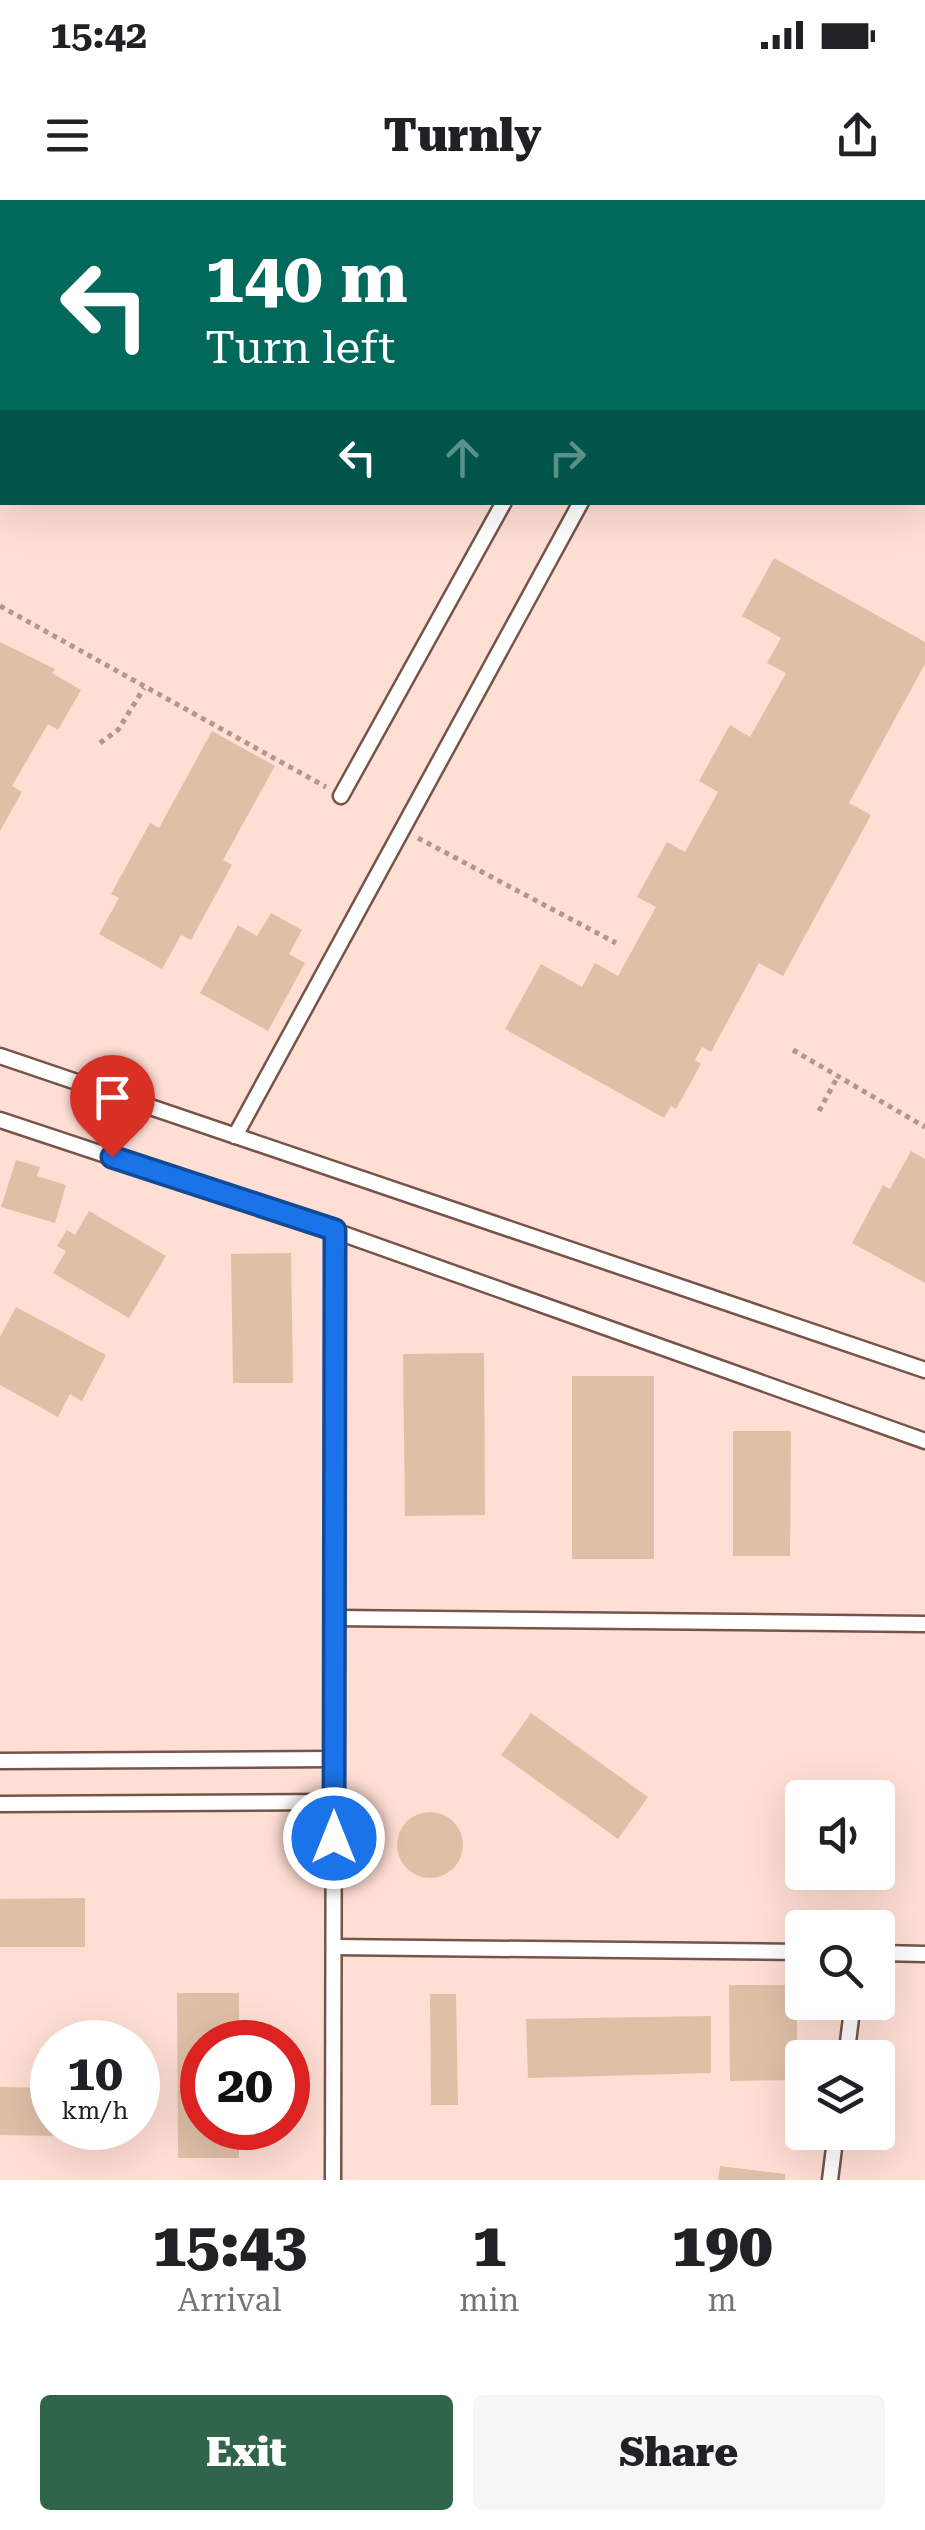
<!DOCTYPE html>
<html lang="en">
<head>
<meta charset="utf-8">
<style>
	body { margin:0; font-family:"Roboto Serif",serif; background:#f6f6f6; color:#202124; height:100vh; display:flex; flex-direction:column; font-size:38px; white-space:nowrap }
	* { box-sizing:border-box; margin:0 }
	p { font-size:32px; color:#757577 }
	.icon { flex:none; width:55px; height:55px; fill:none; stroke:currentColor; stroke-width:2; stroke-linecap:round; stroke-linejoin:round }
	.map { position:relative; height:1980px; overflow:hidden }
	.details { display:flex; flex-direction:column; background:#fff; flex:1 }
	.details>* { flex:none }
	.guide { position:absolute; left:0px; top:0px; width:925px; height:305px; box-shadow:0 10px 40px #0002; background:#00695c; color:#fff; overflow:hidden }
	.tools { position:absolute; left:785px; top:1580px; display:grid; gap:20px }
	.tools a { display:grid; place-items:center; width:110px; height:110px; border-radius:10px; background:#fff; box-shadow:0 10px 40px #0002; font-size:50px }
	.speed { position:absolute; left:30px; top:1820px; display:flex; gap:20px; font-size:50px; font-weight:700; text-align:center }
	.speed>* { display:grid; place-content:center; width:130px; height:130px; border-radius:50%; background:#fff; box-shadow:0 10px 40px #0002; line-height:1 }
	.speed small { font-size:25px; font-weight:400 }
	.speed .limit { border:15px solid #d22; background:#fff; color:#111 }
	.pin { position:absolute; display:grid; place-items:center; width:85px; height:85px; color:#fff; margin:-102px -42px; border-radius:50% 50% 50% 0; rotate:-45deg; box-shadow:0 0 10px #0007 }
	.pin .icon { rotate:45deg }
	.me { position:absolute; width:110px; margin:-55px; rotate:0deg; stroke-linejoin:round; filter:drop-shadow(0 0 8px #0008) }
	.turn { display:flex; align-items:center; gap:35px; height:210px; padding:0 40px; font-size:45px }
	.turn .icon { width:130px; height:130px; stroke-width:2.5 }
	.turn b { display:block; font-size:70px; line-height:85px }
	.lanes { display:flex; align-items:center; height:95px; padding:0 40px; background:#0003; justify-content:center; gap:50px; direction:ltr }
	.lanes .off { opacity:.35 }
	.eta { display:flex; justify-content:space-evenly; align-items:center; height:170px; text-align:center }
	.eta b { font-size:60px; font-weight:800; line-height:70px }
	.cta { display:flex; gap:20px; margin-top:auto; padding:20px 40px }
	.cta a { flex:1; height:115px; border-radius:10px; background:#30654b; color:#fff; font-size:40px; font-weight:800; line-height:115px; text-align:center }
	.cta a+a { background:#f6f6f6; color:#202124 }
	.status { display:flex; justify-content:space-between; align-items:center; height:70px; padding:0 50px; background:#fff; direction:ltr }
	.status svg { height:28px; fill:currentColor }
	header { display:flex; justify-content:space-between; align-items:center; height:130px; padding:0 40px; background:#fff; font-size:45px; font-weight:800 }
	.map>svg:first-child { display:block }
	.green { fill:#d0b780 }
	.building { fill:#dfc0a7 }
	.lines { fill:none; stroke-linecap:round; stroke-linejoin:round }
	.service-casing { stroke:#765449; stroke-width:19 }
	.path { stroke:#b1978f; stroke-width:5; stroke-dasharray:5 5; stroke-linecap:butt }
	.service { stroke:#fff; stroke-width:14 }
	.route-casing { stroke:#114b97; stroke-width:25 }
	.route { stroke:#1a73e8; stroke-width:18 }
</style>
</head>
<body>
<div class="status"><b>15:42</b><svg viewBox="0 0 49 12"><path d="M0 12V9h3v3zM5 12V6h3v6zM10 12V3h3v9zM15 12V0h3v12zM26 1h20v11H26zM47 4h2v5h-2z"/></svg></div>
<header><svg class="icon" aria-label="menu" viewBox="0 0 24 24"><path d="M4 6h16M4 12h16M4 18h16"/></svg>Turnly<svg class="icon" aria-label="share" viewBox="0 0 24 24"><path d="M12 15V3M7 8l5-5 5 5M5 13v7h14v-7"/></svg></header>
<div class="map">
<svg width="925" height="1980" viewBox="0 0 925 1980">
	<rect width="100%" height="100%" fill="#ffded4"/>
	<path class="green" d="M0,0h159l-157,2v257z"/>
	<g class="building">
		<path d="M774,358l151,84v22l-76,139 22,12 -88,161 -24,-13 -48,89 -9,-5 -7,13 6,4 -25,45 -5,-3 -7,12 -159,-89 36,-65 41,23 13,-24 23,13 38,-69 -19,-10 30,-55 18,10 33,-60 -19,-11 31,-56 20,12 36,-64 -19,-10 14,-25 -39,-22z"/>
		<path d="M0,442l55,27 -3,4 29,17 -23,40 -10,-6 -36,62 10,6 -22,39z"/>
		<path d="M212,531l63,35 -52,94 9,5 -41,75 -10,-5 -19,34 -63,-35 20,-36 -8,-4 39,-71 9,5z"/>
		<path d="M271,713l31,17 -13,24 16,9 -37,68 -68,-38 38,-68 19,11z"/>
		<path d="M911,951l14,8v124l-73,-40 31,-58 7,4z"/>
		<path d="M16,960l24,7 -3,9 29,9 -11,38 -54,-16z"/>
		<path d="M89,1011l77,45 -37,62 -76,-45 13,-22 -9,-5 10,-16 8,5z"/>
		<path d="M291,1053l2,130h-60l-2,-129z"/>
		<path d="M16,1107l90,48 -24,46 -12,-7 -12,23 -58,-32v-48z"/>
		<path d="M484,1153l1,162 -80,1 -2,-162z"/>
		<rect x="572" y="1176" width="82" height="183"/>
		<path d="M733,1231h58l-1,125h-57z"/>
		<path d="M531,1513l117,84 -30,42 -117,-84z"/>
		<circle cx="430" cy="1645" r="33"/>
		<path d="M85,1698v49h-85v-48z"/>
		<path d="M729,1785h68v95l-67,1z"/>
		<path d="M177,1793h62v49h-37v86h37v30h-61z"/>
		<path d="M430,1794h26l2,111h-27z"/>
		<path d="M711,1816v57l-183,5 -2,-59z"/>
		<path d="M0,1887l52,1v40h13v8l-65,-1z"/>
		<path d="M720,1966l65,8v6h-67z"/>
	</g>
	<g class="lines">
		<g class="service-casing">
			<g id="service">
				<path d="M616,0l3,2"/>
				<path d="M832,0l3,2"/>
				<path d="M922,75l3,2"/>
				<path d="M922,258l3,2"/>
				<path d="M341,596l163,-294"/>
				<path d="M0,856l925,314"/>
				<path d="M0,920l335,111 590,210"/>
				<path d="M235,936l346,-634"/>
				<path d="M334,1418l591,6"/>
				<path d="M0,1561l334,-2"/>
				<path d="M0,1604l334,-2"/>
				<path d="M334,1747l468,5"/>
				<path d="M878,1753l47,1"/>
				<path d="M846,1858l7,-56"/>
				<path d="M333,1980l2,-949"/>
				<path d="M830,1980l6,-48"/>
			</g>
		</g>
		<g class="path">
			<path d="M0,406l326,181"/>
			<path d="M100,543l18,-13 26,-42"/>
			<path d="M418,638l198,105"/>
			<path d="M793,850l132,77"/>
			<path d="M819,911l18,-33"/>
		</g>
		<use href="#service" class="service"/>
	</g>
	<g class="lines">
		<g class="route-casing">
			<path id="route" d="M112,957l223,73 -1,608"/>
		</g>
		<use href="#route" class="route"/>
	</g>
</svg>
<div class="tools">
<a><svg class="icon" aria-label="sound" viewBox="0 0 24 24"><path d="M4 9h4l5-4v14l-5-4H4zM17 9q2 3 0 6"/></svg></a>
<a><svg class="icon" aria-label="search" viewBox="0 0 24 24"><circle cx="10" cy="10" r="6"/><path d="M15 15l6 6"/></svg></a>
<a><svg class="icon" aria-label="layers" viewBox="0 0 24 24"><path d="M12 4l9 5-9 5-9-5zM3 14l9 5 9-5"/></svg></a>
</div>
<div class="speed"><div>10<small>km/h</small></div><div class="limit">20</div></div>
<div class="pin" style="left:112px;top:957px;background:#d93025"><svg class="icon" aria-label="arrive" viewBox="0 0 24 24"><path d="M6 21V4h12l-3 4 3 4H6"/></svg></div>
<svg class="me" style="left:334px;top:1638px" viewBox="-20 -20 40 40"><circle r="17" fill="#1a73e8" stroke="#fff" stroke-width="3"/><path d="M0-11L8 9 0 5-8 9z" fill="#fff"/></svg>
<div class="guide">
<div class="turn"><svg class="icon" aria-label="left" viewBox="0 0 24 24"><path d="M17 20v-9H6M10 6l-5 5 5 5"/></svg><div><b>140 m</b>Turn left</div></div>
<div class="lanes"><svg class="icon" aria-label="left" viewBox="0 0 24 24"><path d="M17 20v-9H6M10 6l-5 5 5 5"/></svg><svg class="icon off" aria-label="ahead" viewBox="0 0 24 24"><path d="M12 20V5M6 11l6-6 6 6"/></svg><svg class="icon off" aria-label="right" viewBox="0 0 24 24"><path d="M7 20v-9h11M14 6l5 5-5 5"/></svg></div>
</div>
</div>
<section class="details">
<div class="eta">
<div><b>15:43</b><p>Arrival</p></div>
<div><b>1</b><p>min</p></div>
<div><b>190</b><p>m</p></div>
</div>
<div class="cta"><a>Exit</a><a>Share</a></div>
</section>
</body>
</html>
